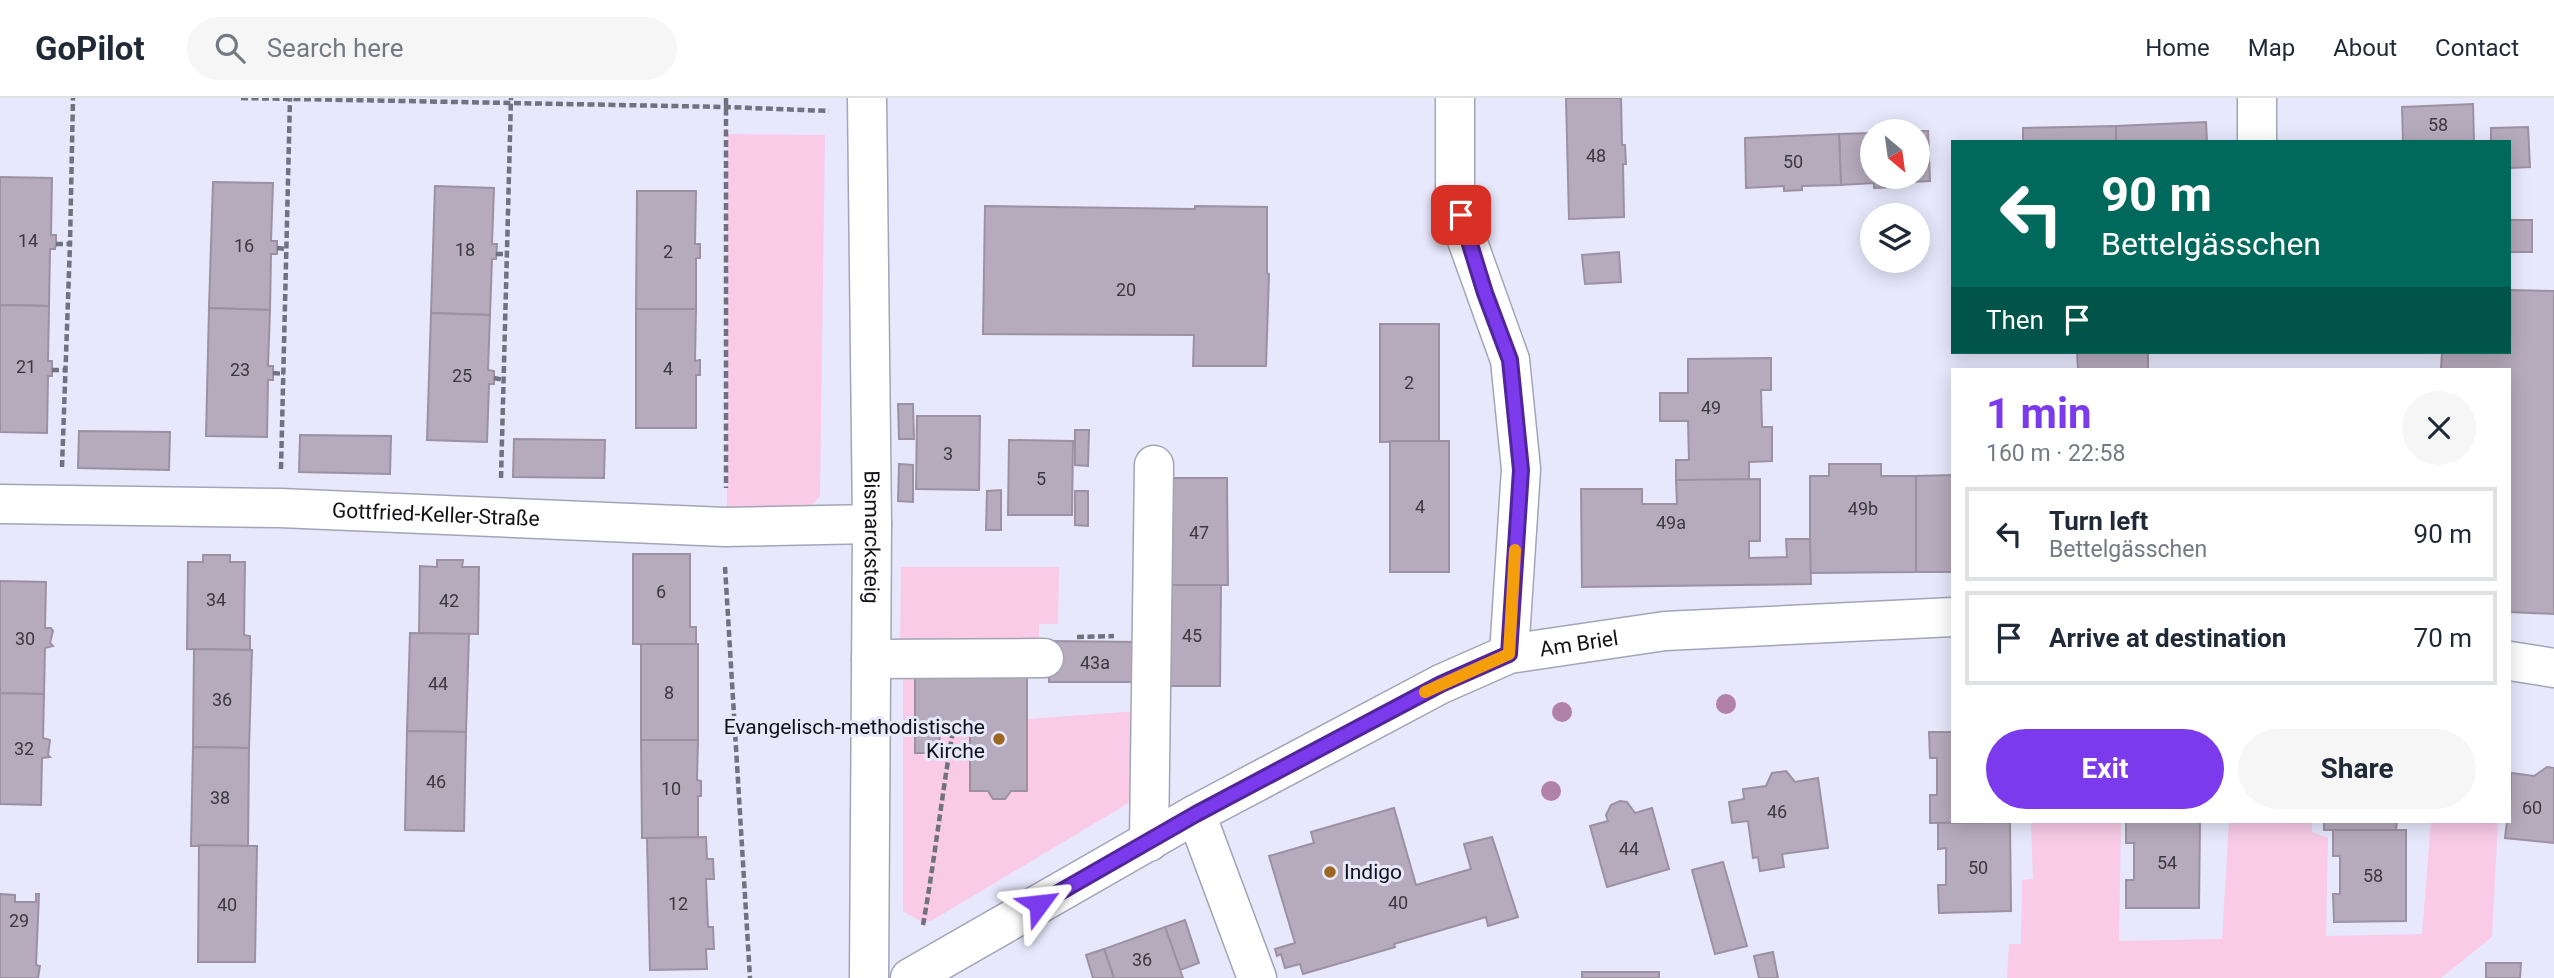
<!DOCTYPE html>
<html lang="en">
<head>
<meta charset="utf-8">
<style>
	body { margin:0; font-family:Roboto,sans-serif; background:#f6f6f7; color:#1f2937; height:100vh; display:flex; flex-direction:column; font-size:26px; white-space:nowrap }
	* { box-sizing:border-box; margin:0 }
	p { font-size:23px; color:#747a83 }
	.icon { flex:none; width:38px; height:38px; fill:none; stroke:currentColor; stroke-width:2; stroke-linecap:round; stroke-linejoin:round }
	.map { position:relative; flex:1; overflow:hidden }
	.drawer { position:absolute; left:1951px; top:270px; width:560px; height:455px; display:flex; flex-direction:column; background:#fff; border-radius:0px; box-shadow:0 4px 18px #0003 }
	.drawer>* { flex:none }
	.banner { position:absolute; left:1951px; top:42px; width:560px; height:214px; border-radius:0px; box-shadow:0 4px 18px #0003; background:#00695c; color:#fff; overflow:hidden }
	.needle { width:46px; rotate:151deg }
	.fabs { position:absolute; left:1860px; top:21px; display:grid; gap:14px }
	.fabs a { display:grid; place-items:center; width:70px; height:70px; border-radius:50%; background:#fff; box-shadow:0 4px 18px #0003; font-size:35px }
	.pin { position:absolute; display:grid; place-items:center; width:60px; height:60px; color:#fff; margin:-30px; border-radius:14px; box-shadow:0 4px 10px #0006 }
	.me { position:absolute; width:77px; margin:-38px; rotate:60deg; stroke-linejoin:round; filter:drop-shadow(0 0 5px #0008) }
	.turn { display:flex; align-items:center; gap:24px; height:147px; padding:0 35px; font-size:32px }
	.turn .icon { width:91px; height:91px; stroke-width:2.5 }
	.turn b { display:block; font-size:49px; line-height:60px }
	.then { display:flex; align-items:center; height:66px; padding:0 35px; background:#0003; gap:14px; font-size:26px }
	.round { display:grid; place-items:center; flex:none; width:74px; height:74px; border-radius:37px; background:#f6f6f7 }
	.overview { display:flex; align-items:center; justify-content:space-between; height:119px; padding:0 35px }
	h1 { font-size:42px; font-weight:700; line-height:52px; color:#7c3aed }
	.primary-button { display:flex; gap:14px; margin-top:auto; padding:14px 35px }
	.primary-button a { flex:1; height:80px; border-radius:42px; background:#7c3aed; color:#fff; font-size:28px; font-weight:700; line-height:80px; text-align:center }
	.primary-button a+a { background:#f6f6f7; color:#1f2937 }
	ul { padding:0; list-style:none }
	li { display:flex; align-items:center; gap:21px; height:94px; margin:0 14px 10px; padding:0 21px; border:4px solid #e0e1e3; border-radius:0px }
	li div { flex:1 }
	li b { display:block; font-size:26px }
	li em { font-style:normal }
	header { display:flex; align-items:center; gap:42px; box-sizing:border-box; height:98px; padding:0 35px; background:#fff; border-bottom:2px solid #e0e1e3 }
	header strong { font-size:33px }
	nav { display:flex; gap:38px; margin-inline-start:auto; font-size:24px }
	.search { width:490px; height:63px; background:#f6f6f7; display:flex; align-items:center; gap:18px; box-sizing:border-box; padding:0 24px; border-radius:38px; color:#747a83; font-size:26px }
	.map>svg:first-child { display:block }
	.green { fill:#f9cbe7 }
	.building { fill:#b6abbd; stroke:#9c91a2; stroke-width:2 }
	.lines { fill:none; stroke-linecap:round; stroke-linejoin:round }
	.minor-casing { stroke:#a3a4b7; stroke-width:41 }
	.path { stroke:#71727f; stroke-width:4.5; stroke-dasharray:7 3.5; stroke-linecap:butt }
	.minor { stroke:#fff; stroke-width:38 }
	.tree { fill:#b181ac }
	.route-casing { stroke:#51269a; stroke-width:18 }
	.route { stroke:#7c3aed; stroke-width:12 }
	.slow { stroke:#f59e0b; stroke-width:12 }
	.poi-dot { fill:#9d6621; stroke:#e7e8fc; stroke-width:2.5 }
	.labels { text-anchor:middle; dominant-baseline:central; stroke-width:6; stroke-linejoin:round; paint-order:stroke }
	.number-label { font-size:18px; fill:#3a3841 }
	.street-label { font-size:21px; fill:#111118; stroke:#e7e8fc }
	.poi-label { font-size:21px; fill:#111118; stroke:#e7e8fc; text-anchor:end }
</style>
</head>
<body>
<header>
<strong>GoPilot</strong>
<div class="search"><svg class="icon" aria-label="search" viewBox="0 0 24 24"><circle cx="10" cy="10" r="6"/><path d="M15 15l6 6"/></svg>Search here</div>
<nav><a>Home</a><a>Map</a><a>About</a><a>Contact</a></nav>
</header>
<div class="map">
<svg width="2554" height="880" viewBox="0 0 2554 880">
	<rect width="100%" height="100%" fill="#e7e8fc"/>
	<g class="green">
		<path d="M727,36l98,1 -5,362 -16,15 -77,1z"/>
		<path d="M901,469h158l-1,57h-19v25h-139z"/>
		<path d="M903,572h12v83h24l1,-28h30l1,66h56v-72l112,-8 -2,87 -206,123 -7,2 -21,-12z"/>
		<path d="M2031,723h90l-2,120 103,-2 7,-118h83v11l16,6 -2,98 96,-2 9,-113h67l-6,116 -51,41h-434l2,-34h12l1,-64 11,-1z"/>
	</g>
	<g class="building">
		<path d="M1566,0h55l1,47h3l1,19h-3l1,53 -55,2z"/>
		<path d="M2473,6l1,38h-71l-1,-35z"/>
		<path d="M2206,24l1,20h-91v-16z"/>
		<path d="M2116,28v16h-93v-14z"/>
		<path d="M2528,29l2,40 -20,1v-26h-19v-14z"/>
		<path d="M1912,33h16l2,50 -38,2 1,4 -19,1v-5l-33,2 -2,-51 33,-1v44h46v-46z"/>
		<path d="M1839,36l2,51 -39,1v4l-18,1v-5l-38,2 -1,-50z"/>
		<path d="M0,79l52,1 -1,57h5v9l-1,5h-5l-1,57 -49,-1z"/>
		<path d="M213,84l60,1 -2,58h6v13h-6l-1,56 -61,-2z"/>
		<path d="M435,88l59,2 -2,56h5l-1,15h-4l-2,56 -59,-2z"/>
		<path d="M637,93h59l-1,53h5v14h-4v51h-60z"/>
		<path d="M985,108l210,3v-3l72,1v66l2,1 -3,92h-73l1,-31 -211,-1z"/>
		<rect x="2510" y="122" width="22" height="32"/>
		<path d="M1619,154l2,30 -36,2 -3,-29z"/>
		<path d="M2510,192l44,1v323l-44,-2v-243h-69l1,-17h68z"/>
		<path d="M0,207l49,1 -1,55h4v15h-4l-1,57 -47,-1z"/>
		<path d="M209,210l61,2 -2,56h5v14h-5l-1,57 -61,-1z"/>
		<path d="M636,211h60l-1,52 5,-1v15h-4v53h-60z"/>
		<path d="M431,215l59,2 -2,55 6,1v13h-5l-2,58 -60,-2z"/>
		<path d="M1380,226h59v117l-59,1z"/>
		<path d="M2077,254h71v17h-70z"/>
		<path d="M1771,260v32h-10l1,37h10v34l-23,1v18h-73v-20h13l-1,-39h-28v-28h28v-34z"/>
		<path d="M898,306h15l1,35h-15z"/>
		<path d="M917,318h63l-1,74 -63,-1z"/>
		<path d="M1075,332h14l-1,36 -13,-1z"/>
		<path d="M79,333l91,1 -1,38 -91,-2z"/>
		<path d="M300,337l91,1 -1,38 -91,-2z"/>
		<path d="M514,341l91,1 -1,38 -91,-1z"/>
		<path d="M1009,342l64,1 -1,74h-64z"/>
		<rect x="1390" y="343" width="59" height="131"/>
		<path d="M899,366l14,1v37l-15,-1z"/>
		<path d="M1829,366h52v12h35v96l-106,1v-97h19z"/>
		<path d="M1953,377v97h-37v-96z"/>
		<path d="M1170,380h57l1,107h-57z"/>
		<path d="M1760,381v62h-11v17l38,-1 -1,-18h24l1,45 -229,3 -1,-98h61v15h35l-1,-24z"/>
		<path d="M1001,392v40h-15l1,-39z"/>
		<path d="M1075,393h13v35l-13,-1z"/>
		<path d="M633,456h57v73h6v17h-63z"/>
		<path d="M203,457h27v7h15l-1,73 6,1v14l-63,-1 1,-87h15z"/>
		<path d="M437,462h26l-1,7h17l-1,67 -59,-1 1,-67 17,1z"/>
		<path d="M0,483l46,1 -1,46h6l2,3 -3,12 3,3 -8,2 -1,46 -44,-1z"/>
		<path d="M1164,487h57l-1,101h-56z"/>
		<path d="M410,535l59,1 -3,98 -59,-1z"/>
		<path d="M1050,543l91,1 -1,40h-91z"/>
		<rect x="641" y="546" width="57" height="96"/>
		<path d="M194,551l58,1 -3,98 -56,-1z"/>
		<path d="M915,569l112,2v122h-16l-6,8h-12l-5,-8h-18v-66h-30l-1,28h-24z"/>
		<path d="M0,595l44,1 -1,44 7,2 -2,15 2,2 -8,1 -1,47 -41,-1z"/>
		<path d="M407,633l59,1 -2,99 -59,-1z"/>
		<path d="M1929,634h24v89l49,1 -72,1v-28h7v-37h-7z"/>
		<path d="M641,642h57l-1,40 4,1v15h-3v42h-56z"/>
		<path d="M193,649l56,1 -1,98h-57z"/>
		<path d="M2547,669l7,1v75l-49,-5 2,-17h3l1,-48 23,3z"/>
		<path d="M1786,673l9,11 23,-4 10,70 -46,6 2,13 -24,4 -2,-14 -5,1 -5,-37 -16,2 -3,-21 15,-3 -1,-10 23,-3 6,-13z"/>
		<path d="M1620,703l7,1 8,11 17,-5 17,61 -62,18 -17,-61 18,-5 -2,-6 5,-10z"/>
		<path d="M1394,710l22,77 55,-16 -7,-25 28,-7 26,80 -30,9 -2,-9 -92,27 1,3 -92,27 -3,-10 -15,4 -4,-14 -4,2 -2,-7 20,-6 -26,-87 45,-13 -3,-11z"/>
		<path d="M2126,723h74l-1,87h-73v-28h8v-37h-8z"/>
		<path d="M2324,723h73l-1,9h-72z"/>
		<path d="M2010,724l1,89 -72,2 -1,-28h8v-37l-8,1v-26z"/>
		<path d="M2333,732h73v91l-72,1 -1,-28h7v-38h-7z"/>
		<path d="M706,739l1,22h6l1,20h-8l2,48h5l1,22h-8l1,20 -57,1 -3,-132z"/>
		<path d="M199,747l58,1 -2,116h-57z"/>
		<path d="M1723,764l24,84 -32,8 -23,-84z"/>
		<path d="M0,796l15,1v7h21v-8h3l-3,71 4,1 -2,12h-38z"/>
		<path d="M1185,822l14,43 -19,7 -15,-43z"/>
		<path d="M1165,829l18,51h-69l-10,-29z"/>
		<path d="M1104,851l10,29h-21l-7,-23z"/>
		<path d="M1773,854l5,26h-19l-5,-22z"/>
		<path d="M2486,865h35l-1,15h-34z"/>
		<rect x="1582" y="874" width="77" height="6"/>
	</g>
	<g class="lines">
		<g class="minor-casing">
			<g id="minor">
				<path id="s1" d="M867,0l5,426 -3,454"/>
				<path d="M1455,0v91l12,51 43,120 11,109 -12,185"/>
				<path d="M2257,44v-44"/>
				<path id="s2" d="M0,406l280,4 445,19 147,-3"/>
				<path d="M871,561l173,-1"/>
				<path d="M2510,563l44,7"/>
				<path d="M1196,716l61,164"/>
				<path d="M1149,744l5,-377"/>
				<path id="s3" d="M910,880l286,-164 245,-130 68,-30 156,-23 288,-14"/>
			</g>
		</g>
		<g class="path">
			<path d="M241,0l485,9 103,4"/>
			<path d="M726,0v390"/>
			<path d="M56,146h14l3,-146"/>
			<path d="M277,150l9,1"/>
			<path d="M496,156h11"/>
			<path d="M52,272h14"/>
			<path d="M273,275l11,1"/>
			<path d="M494,280l10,2"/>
			<path d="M62,369l8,-223"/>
			<path d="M281,371l9,-371"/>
			<path d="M501,380l10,-380"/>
			<path d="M725,469l25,411"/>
			<path d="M1077,539l37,-1"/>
			<path d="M923,827c12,-67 19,-133 31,-200"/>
		</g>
		<use href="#minor" class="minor"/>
	</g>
	<g class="tree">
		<circle cx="1726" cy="606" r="10"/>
		<circle cx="1562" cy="614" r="10"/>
		<circle cx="1551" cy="693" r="10"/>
	</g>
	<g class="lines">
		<g class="route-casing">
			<path id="route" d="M1039,806l157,-90 245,-130 68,-30 12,-184 -11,-110 -25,-67 -24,-78"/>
		</g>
		<use href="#route" class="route"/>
		<path class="slow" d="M1425,594l84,-38 6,-104"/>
	</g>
	<g class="poi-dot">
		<circle cx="999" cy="641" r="7"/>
		<circle cx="1330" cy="774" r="7"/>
	</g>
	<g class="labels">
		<g class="number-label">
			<text x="2438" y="26">58</text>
			<text x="1596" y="57">48</text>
			<text x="1793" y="63">50</text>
			<text x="28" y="142">14</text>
			<text x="244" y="147">16</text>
			<text x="465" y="151">18</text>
			<text x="668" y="153">2</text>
			<text x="1126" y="191">20</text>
			<text x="26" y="268">21</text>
			<text x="668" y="270">4</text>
			<text x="240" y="271">23</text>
			<text x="462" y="277">25</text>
			<text x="1409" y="284">2</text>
			<text x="1711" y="309">49</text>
			<text x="948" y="355">3</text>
			<text x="1041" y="380">5</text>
			<text x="1420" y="408">4</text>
			<text x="1863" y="410">49b</text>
			<text x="1671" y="424">49a</text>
			<text x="1199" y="434">47</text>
			<text x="661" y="493">6</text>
			<text x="216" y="501">34</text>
			<text x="449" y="502">42</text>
			<text x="1192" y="537">45</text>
			<text x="25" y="540">30</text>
			<text x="1095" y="564">43a</text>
			<text x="438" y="585">44</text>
			<text x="669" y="594">8</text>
			<text x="222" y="601">36</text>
			<text x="24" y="650">32</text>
			<text x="436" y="683">46</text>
			<text x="671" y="690">10</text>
			<text x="220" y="699">38</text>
			<text x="2532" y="709">60</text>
			<text x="1777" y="713">46</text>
			<text x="1629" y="750">44</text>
			<text x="2167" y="764">54</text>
			<text x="1978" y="769">50</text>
			<text x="2373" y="777">58</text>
			<text x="1398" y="804">40</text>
			<text x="678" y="805">12</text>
			<text x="227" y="806">40</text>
			<text x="19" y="822">29</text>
			<text x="1142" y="861">36</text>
		</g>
		<g class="street-label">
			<text stroke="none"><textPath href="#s2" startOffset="436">Gottfried-Keller-Straße</textPath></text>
			<text stroke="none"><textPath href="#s1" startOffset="439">Bismarcksteig</textPath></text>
			<text stroke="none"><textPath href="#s3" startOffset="752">Am Briel</textPath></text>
		</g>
		<g class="poi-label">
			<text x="985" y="629">Evangelisch-methodistische<tspan x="985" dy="24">Kirche</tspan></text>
			<text x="1344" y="774" text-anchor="start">Indigo</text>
		</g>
	</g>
</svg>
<div class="fabs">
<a><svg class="needle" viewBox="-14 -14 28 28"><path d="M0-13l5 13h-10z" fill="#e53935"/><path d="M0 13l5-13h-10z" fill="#747a83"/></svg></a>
<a><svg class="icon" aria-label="layers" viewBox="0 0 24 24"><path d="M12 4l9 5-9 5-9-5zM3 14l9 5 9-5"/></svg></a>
</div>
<div class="pin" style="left:1461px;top:117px;background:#d93025"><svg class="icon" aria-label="arrive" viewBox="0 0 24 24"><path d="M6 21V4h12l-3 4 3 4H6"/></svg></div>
<svg class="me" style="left:1039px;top:806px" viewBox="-20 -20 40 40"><path d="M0-17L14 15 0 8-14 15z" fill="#7c3aed" stroke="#fff" stroke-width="4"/></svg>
<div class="banner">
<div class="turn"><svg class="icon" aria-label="left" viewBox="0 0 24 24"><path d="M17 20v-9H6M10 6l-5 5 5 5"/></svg><div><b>90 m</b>Bettelgässchen</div></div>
<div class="then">Then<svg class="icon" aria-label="arrive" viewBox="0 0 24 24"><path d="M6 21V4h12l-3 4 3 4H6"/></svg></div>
</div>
<section class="drawer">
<div class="overview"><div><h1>1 min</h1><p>160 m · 22:58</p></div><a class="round"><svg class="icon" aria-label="close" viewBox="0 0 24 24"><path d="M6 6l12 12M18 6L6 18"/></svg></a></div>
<ul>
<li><svg class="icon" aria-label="left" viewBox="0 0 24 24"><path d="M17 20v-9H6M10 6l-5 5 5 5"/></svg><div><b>Turn left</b><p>Bettelgässchen</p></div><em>90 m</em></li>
<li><svg class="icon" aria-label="arrive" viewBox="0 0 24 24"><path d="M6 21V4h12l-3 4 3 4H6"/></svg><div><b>Arrive at destination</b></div><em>70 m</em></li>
</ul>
<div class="primary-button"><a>Exit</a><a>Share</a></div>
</section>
</div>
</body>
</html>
